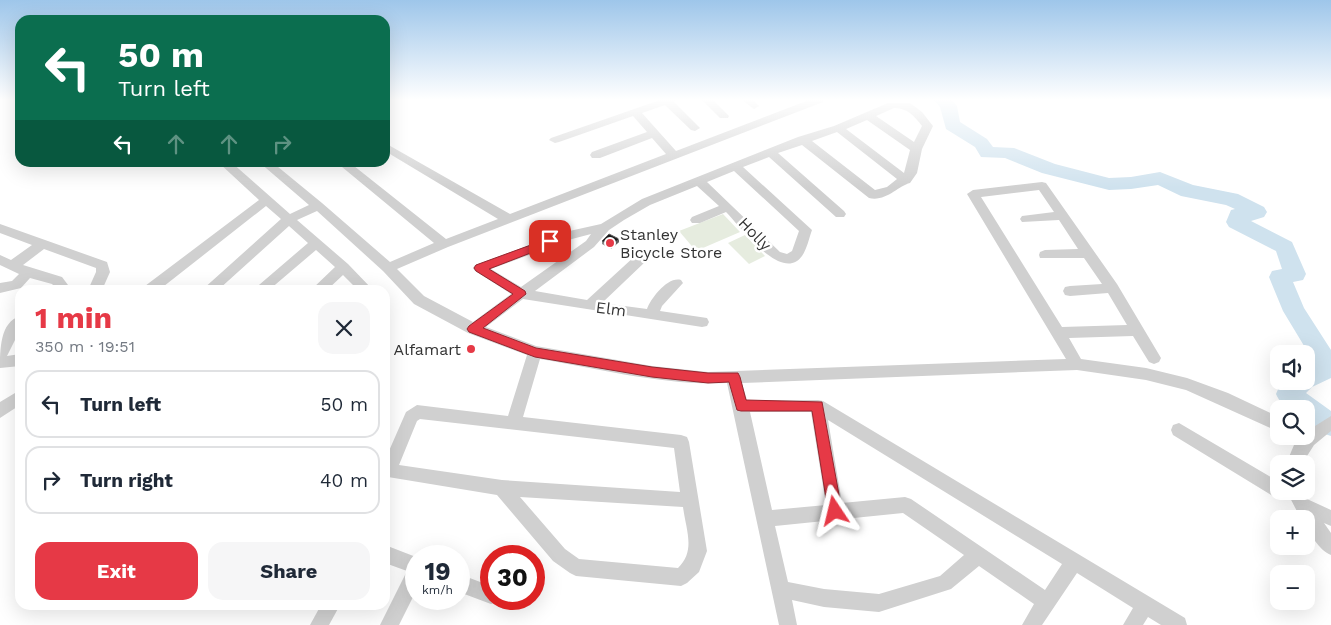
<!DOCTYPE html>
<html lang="en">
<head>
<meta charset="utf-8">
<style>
	body { margin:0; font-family:"Work Sans",sans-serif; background:#f6f6f7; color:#1f2937; height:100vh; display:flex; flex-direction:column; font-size:19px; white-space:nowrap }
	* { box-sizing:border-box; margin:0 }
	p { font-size:16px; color:#747a83 }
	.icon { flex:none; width:28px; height:28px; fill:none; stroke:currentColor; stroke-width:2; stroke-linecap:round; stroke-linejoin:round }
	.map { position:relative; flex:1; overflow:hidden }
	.details { position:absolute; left:15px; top:285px; width:375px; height:325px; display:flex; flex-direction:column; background:#fff; border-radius:15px; box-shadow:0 5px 20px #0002 }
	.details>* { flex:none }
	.guide { position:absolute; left:15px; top:15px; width:375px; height:152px; border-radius:15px; box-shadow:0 5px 20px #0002; background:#0b6e4f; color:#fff; overflow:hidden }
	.tools { position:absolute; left:1270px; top:345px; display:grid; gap:10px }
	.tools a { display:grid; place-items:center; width:45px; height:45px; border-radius:10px; background:#fff; box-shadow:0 5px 20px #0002; font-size:25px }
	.speed { position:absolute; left:405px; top:545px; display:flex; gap:10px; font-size:25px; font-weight:700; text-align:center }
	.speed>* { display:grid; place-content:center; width:65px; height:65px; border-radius:50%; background:#fff; box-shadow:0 5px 20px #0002; line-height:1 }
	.speed small { font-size:12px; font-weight:400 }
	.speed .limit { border:8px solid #d22; background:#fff; color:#111 }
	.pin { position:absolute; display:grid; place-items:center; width:42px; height:42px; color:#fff; margin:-21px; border-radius:10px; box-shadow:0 2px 8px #0006 }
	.me { position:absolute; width:55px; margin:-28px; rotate:350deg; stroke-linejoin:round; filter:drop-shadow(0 0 4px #0008) }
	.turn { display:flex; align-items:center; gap:18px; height:105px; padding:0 20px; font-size:22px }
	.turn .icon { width:65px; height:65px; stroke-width:2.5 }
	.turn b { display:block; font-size:35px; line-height:42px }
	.lanes { display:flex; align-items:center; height:48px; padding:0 20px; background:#0003; justify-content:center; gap:25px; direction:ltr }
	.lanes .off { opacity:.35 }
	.round { display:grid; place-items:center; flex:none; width:52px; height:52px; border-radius:15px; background:#f6f6f7 }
	.headline { display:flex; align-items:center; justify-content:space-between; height:85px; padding:0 20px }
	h1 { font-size:30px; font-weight:700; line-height:38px; color:#e63946 }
	.cta { display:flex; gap:10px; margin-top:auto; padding:10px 20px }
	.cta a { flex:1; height:58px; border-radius:15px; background:#e63946; color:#fff; font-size:20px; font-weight:700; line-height:58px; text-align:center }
	.cta a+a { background:#f6f6f7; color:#1f2937 }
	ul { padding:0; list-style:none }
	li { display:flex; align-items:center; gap:15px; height:68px; margin:0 10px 8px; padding:0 10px; border:2px solid #e0e1e3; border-radius:15px }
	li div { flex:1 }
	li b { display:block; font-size:19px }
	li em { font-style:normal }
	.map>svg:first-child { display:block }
	.green { fill:#e6ecdf }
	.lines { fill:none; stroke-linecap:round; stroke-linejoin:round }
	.river { fill:#cfe2ee; fill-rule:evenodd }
	.minor { fill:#d0d0d0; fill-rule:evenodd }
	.wall { fill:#8c8c8c }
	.shaded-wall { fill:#5f5f5f }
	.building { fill:#1a1a1a; stroke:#5f5f5f }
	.route { fill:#e63946; stroke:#96252e }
	.poi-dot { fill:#e63946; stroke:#fff; stroke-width:2 }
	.labels { text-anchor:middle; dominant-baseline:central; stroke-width:5; stroke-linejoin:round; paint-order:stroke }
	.poi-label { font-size:16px; fill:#333; stroke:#fff; text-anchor:start }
	.street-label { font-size:16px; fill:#333; stroke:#fff }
</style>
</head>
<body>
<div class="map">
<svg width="1331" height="625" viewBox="0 0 1331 625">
	<rect width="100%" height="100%" fill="#fff"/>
	<g class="green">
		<path d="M723,214l17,18 -44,19 -17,-20z"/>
		<path d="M745,235l20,21 -16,8 -21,-21z"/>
	</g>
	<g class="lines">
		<path class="river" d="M934,100h18l5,6 3,16 27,17 6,8 21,1 41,16 54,14 22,-1 29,-5 33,13 45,9 26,13 3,5 -3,5 -13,4 41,21 14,32 -3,6 -10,2 11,26 27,42v28l-19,9 -6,6 25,18v25l-9,-3 -16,-12v-12c-15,0 -23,0 -30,-15l3,-7 7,-6h20v-13l9,-4 -32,-53 -14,-34 3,-6 10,-2 -6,-18 -47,-24 -3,-5 5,-12 4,-1 -9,-4 -45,-9 -23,-11 -27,4 -22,1 -67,-17 -37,-15 -24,-1 -6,-10 -29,-18 -6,-22z"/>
		<g class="minor">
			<path d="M660,100h15l-1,2 26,26 -5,3 -4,-1 -26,-25 -23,8 34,38 133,-51h15l-1,2 -375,145 -51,22 27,27 49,26 38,-28 -36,-23 -2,-3 2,-3 90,-33 36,-8 41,-25 156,-62 36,-11 54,-23h22l12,9 11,14 -11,23 -5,24 -7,10c-12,3 -24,19 -41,15l-67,-53 -24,8 66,58 2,3 -2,3h-8l-67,-60 -26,10 69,63c-3,8 -5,19 -10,26 -20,28 -62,-30 -76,-44l-26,11h-8l-2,-3 2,-3 27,-11 -22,-20 -47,19 -26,15 -15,10 -15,17 -59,44 52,9 48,-44h10l1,3 -1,3 -43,41 45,6c4,-11 21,-33 34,-29l2,3 -21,23 -2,5 47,7 2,4 -2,4 -5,1 -179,-28 -37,28 50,19 116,20 56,6 358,-13 -99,-165 6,-4 69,-8 4,1 71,101 44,74 -2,4 -5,2 -5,-2 -16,-26 -64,2 12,21 65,9 41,10 41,15 51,24v15l-93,-42 -40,-10 -69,-10 -335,13 5,17h71l5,1 362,217 2,7h-26l-13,-8 -5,8h-20l10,-17 -56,-35 -35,52h-20l12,-21 -55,-38 -28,23 -72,23 -55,-5 -32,-7 5,25h-18l-52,-242c-62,3 -126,-14 -187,-24l-17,58 158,18 6,2 2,5 18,109 -8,21 -12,11 -6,3 -105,-10 -6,-3 -17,-12 -56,-66 -109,-18 -3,-7v-10l21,-48 11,-7 91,11 19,-61 -59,-22 -54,-29 -31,-33 -66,-60 -20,9 51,44 25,26h-15l-15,-15 -16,15h-16l24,-23 -19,-17 -47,40h-16l55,-47 -19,-17 -71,64h-16l79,-71 -15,-13 -107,84h-16l2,-4 114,-86 -41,-38h13l59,52 19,-9 -50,-43h13l50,41 68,59 44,-19 -98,-81h13l97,77 52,-20 -113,-68v-8l125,71 156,-60 -14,-16 -52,20h-8l-2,-3 2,-3 55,-20 -14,-16 -74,26 -4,1 -6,-3 2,-2zM894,108c14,0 20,8 28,18l-8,16 -38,-26zM867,120l43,30 -6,23 -58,-44zM837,132l60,47 -10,8 -12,3 -63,-49zM734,171l65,60 -7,20 -5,3 -7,-2 -73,-70zM1039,190l15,22 -32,4 -2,3 2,3 37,-2 19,29 -33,1 -5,2 -1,3 1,3h44l18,26 -32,2 -5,1 -2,4 2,4 5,1 38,-3 19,32 -65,2 -81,-130zM591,234l-5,7 -65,46 -30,-18 81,-30zM750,412h61l15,93 -54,5zM420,419l254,29 6,44 -178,-12 -103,-15 18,-44zM828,420l234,144 -17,26 -134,-91 -6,-2 -63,6zM520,497l163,10c3,23 13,44 -5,61l-99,-9 -14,-10zM903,513l61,42 -24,21 -61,18 -55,-5 -36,-7 -13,-56z"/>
			<path d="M702,100h11l16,16 -1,2h-8z"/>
			<path d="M742,100h11l6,6 -5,3z"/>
			<path d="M0,224l107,38 3,10 -8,18h-14l8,-18v-4l-52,-19 -21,16 39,12 6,8 -2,5h-14l2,-4 -2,-2 -22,-6 -9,10 -21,5v-10l12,-2 7,-7 -19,-9v-10l11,5 21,-15 -32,-12z"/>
			<path d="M20,316v14l-13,26 13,-2v12l-20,2c0,-18 0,-46 20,-52z"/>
			<path d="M20,390v15l-20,13v-16z"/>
			<path d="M1331,416v15l-17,14 -12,19h-16l8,-19 7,-9h5l1,-5z"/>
			<path d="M1179,423l100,59v9h24l4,8 24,11v16l-7,-3 7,10v22c-11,-4 -25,-24 -25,-36h-5l-14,-27 -2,4 -6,3 -6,-3 -100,-61 -2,-5 2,-5z"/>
			<path d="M385,545l31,12v34l-17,34h-19l27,-54 -22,-8z"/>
			<path d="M459,574l32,12v13h21l-3,7 -6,3 -9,-6 -3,1 -32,-12z"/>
			<path d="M321,605h19l-11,20h-19z"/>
		</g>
	</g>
	<path class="wall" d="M619,239v3l-8,7 -9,-5v-3z"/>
	<path class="shaded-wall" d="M619,239v3l-8,7v-3z"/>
	<path class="building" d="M609,234l10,5 -8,7 -9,-5z"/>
	<linearGradient id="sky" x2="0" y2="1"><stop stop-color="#9ec6ea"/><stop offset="0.53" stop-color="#fff"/><stop offset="1" stop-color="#fff" stop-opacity="0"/></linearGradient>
	<rect width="1331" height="188" fill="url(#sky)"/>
	<path class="route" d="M550,238l5,3 -1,3 -65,25 36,22 1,3 -43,34 53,20 116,19 56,6h30l2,4 6,23 76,2 20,109 -2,5 -5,2 -5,-2 -2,-5 -16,-100h-71l-4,-1 -8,-28 -21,1 -56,-6 -117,-20 -66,-25 -2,-3 2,-3 44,-32 -37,-23 -2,-3 2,-3z"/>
	<g class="poi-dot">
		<circle cx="610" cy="243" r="5"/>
		<circle cx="471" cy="349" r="5"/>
	</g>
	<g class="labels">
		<g class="poi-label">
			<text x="620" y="234">Stanley<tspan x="620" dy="18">Bicycle Store</tspan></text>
			<text x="461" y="349" text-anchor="end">Alfamart</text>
		</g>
		<g class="street-label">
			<text transform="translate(755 234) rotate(46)">Holly</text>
			<text transform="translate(611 309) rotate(7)">Elm</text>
		</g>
	</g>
</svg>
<div class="tools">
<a><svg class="icon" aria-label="sound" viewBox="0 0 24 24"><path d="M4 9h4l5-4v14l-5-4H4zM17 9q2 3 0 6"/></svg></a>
<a><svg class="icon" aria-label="search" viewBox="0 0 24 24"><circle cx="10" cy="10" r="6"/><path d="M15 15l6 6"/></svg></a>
<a><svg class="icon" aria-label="layers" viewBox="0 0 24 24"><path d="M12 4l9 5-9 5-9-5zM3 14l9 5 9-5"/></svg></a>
<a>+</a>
<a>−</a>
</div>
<div class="speed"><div>19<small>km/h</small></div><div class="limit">30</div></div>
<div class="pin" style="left:550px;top:241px;background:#d93025"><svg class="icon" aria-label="arrive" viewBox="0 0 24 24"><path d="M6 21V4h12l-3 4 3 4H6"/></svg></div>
<svg class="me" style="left:835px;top:511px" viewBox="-20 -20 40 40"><path d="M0-17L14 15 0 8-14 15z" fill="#e63946" stroke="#fff" stroke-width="4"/></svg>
<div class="guide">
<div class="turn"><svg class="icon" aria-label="left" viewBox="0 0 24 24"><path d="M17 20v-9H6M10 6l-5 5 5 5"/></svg><div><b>50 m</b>Turn left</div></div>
<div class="lanes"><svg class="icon" aria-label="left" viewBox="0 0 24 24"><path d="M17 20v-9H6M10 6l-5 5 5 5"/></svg><svg class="icon off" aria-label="ahead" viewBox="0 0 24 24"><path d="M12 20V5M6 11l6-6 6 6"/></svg><svg class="icon off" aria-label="ahead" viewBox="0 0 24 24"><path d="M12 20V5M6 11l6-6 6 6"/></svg><svg class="icon off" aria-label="right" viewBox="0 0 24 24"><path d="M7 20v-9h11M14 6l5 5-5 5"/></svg></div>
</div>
<section class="details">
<div class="headline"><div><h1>1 min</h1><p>350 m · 19:51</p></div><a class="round"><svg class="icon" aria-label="close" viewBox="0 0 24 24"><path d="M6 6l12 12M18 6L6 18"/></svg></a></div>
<ul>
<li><svg class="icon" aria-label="left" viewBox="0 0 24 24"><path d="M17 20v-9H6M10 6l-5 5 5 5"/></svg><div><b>Turn left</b></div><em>50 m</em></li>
<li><svg class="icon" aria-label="right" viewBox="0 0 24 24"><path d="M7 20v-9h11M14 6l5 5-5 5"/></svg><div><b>Turn right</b></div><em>40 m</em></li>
</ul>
<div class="cta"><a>Exit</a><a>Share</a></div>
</section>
</div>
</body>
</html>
